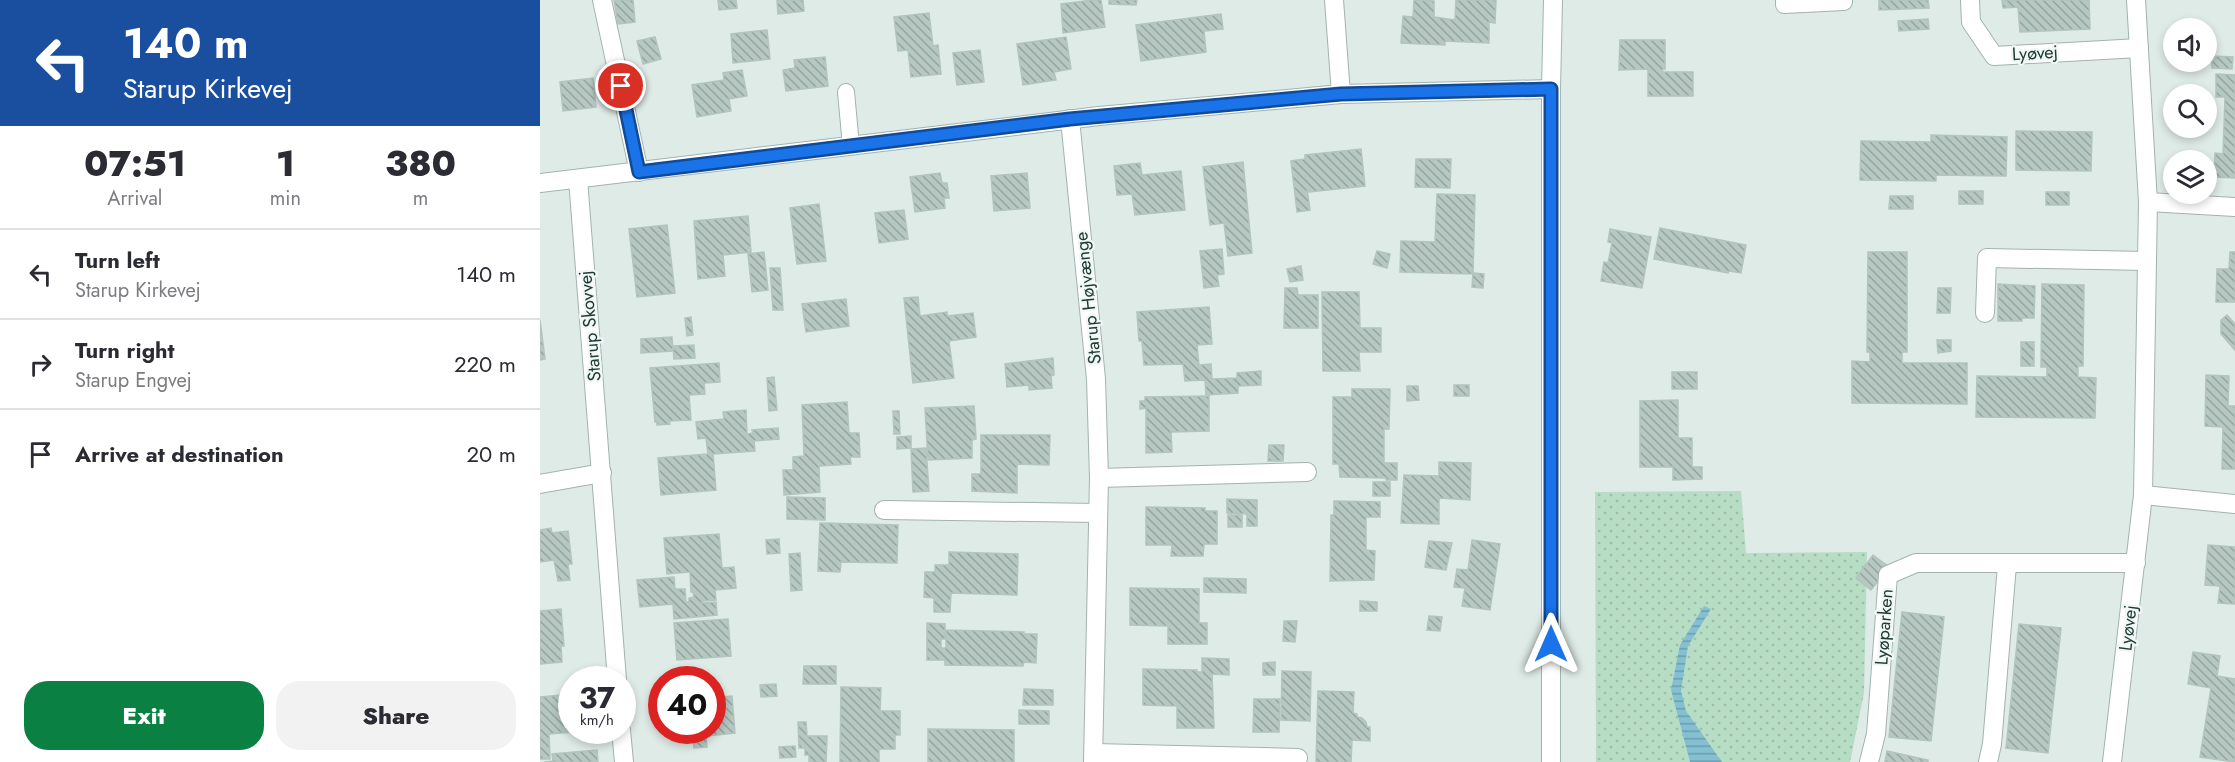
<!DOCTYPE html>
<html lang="en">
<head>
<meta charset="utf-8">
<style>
	body { margin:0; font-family:Jost,sans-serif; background:#f2f2f3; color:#2b2b33; height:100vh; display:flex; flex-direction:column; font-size:22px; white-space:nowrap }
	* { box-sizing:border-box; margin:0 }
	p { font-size:20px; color:#7c7c81 }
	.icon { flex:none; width:33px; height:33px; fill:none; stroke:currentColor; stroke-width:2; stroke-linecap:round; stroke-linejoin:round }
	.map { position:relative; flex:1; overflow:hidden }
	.sheet { display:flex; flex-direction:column; background:#fff; width:540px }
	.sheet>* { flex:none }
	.top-card { background:#1a4fa0; color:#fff; overflow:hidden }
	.fabs { position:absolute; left:1623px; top:18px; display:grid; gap:12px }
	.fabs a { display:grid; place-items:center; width:54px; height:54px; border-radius:50%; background:#fff; box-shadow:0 3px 9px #0003; font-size:30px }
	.speed { position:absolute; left:18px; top:666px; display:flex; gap:12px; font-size:30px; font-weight:700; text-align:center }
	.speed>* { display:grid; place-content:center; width:78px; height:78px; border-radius:50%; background:#fff; box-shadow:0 3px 9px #0003; line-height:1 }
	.speed small { font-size:15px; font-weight:400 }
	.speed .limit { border:9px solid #d22; background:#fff; color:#111 }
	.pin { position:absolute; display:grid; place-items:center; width:51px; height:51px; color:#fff; margin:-26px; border:3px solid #fff; border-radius:50%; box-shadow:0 2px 6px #0007 }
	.me { position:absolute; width:66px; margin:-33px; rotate:0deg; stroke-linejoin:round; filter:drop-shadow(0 0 4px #0008) }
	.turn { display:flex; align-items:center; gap:21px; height:126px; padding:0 24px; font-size:27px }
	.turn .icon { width:78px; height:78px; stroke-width:2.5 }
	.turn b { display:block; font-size:42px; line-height:51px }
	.eta { display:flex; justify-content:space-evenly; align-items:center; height:102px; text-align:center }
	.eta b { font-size:36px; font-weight:800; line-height:42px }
	.cta { display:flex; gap:12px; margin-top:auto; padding:12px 24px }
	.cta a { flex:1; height:69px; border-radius:24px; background:#0b8043; color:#fff; font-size:24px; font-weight:800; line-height:69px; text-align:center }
	.cta a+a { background:#f2f2f3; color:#2b2b33 }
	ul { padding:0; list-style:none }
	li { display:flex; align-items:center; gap:18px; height:90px; padding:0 24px; border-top:2px solid #e1e1e2 }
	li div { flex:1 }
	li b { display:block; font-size:22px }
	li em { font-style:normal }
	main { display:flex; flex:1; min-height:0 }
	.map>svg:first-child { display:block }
	.park { fill:url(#park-dots) }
	.water { fill:url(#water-rules) }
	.building { fill:url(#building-back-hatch); stroke:#b2c4be; stroke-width:1.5 }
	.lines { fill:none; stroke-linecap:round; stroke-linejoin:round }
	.lane-casing { stroke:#a2b3ae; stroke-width:18 }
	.street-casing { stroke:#a2b3ae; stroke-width:20 }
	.secondary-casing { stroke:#9eb7b0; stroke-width:20 }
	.lane { stroke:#fff; stroke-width:16 }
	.street { stroke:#fff; stroke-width:18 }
	.secondary { stroke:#fff; stroke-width:18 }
	.route-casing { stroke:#114b97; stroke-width:15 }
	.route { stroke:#1a73e8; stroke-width:10 }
	.labels { text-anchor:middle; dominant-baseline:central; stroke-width:4.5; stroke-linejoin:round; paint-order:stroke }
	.street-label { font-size:18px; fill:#203b36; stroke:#f0f7f4 }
</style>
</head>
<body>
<main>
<section class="sheet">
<div class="top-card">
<div class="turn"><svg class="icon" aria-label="left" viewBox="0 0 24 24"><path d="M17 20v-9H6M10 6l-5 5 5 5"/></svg><div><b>140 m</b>Starup Kirkevej</div></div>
</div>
<div class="eta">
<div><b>07:51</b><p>Arrival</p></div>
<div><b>1</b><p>min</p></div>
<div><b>380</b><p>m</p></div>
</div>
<ul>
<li><svg class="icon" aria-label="left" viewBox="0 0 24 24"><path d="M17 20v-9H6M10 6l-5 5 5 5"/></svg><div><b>Turn left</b><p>Starup Kirkevej</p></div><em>140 m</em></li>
<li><svg class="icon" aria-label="right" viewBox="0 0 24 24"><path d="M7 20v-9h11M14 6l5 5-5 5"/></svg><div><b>Turn right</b><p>Starup Engvej</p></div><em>220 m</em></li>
<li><svg class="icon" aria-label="arrive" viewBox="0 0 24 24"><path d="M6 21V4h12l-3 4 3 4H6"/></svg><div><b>Arrive at destination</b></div><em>20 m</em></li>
</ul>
<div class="cta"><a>Exit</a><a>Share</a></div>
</section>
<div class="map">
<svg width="1695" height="762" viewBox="0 0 1695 762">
	<defs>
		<pattern id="park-dots" width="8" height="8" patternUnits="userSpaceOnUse" patternTransform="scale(1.5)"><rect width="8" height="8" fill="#b7ddc4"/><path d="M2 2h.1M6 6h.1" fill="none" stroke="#9dbfa9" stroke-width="1.8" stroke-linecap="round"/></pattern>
		<pattern id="water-rules" width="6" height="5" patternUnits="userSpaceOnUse" patternTransform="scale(1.5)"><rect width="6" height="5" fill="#85c0d2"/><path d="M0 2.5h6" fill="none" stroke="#6c9dab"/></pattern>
		<pattern id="building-back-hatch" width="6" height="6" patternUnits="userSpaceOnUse" patternTransform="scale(1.5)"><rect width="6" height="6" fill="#b7c8c3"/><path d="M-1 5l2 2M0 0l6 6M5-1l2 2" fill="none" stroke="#94a49f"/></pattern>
	</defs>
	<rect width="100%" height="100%" fill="#dfebe6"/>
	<path class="park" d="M1201,491l5,62 121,-1 -3,141 -14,69h-254l-1,-270z"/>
	<path class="water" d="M1164,606l7,3 -23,37 -7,45 5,20 36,51h-32l-19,-72 9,-45z"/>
	<g class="building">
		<path d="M74,0h19l2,22 -17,2z"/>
		<path d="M178,0h18l1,8 -18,2z"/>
		<path d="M237,0h26l1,11 -26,3z"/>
		<path d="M553,0h8l4,27 -42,6 -2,-29z"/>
		<path d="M569,0h28l-1,5 -27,-1z"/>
		<path d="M874,0l20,1v16l21,3 1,-20h40l-1,23 -6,-1v21l-44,-2v4l-44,-2 2,-27 10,1z"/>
		<path d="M1339,0h49l1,8 -50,2z"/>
		<path d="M1462,0h87l1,29 -70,3 -2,-25 -15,1z"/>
		<path d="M389,13l4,33 5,-1 3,29 -30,3 -3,-27 -10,1 -4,-34z"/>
		<path d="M681,14l2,15 -19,2 2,21 -65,9 -5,-36z"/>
		<path d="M1388,19l1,10 -30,2 -1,-10z"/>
		<path d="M227,30l3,29 -37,4 -2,-29z"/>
		<path d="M115,37l6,22 -18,5 -6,-23z"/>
		<path d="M526,37l5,32 -17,3 2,8 -33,5 -6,-41z"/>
		<path d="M1080,40h45v29h-2l-1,3h31v24h-45v-27l-29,1z"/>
		<path d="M440,50l4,32 -27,3 -4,-32z"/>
		<path d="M1672,56l21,1 -1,12 -20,-1z"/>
		<path d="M285,57l3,29 -42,5 -3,-21 12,-2 -1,-8z"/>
		<path d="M202,70l5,26 -18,3 2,12 -34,6 -5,-32 32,-5 -1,-7z"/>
		<path d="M1676,74l19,1v103l-21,-1 1,-24 8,1 2,-57h-9z"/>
		<path d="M53,78l3,29 -33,4 -3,-29z"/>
		<path d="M1476,131l76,1 -1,39 -75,-1z"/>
		<path d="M1391,135l76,2 -1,39 -70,-1v6l-76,-1 1,-39 70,1z"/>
		<path d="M821,149l4,37 -56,6 -2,-3 3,21 -13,2 -6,-51 14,-2v-4z"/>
		<path d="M876,159h35l-1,29 -35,-1z"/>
		<path d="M703,162l9,91 -24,3 -4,-33 -14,2 -7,-58z"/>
		<path d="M600,163l2,12 39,-4 4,39 -50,5 -3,-21 -15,1 -3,-29z"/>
		<path d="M400,173l2,10h5l2,15h-5l1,10 -30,4 -5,-35z"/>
		<path d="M487,173l3,35 -36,3 -3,-35z"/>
		<rect x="1419" y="191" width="24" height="13"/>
		<rect x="1506" y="192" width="23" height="13"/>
		<path d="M897,194l38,1 -2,79 -73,-2 1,-31 34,1z"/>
		<path d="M1350,196h23v13h-24z"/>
		<path d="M279,204l7,57 -29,3 -7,-56z"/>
		<path d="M364,210l4,29 -29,4 -4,-30z"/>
		<path d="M208,216l3,36 -28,3 2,21 -27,3 -4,-58z"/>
		<path d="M127,225l8,68 -38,4 -8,-68z"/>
		<path d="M1120,228l86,17 -5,28 -12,-2 -1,2 -74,-14z"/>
		<path d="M1070,229l41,8 -9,51 -41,-7 3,-19 4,1 4,-20 -4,-1z"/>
		<path d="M682,249l2,25 -7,1 2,11 -15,2 -4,-37z"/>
		<path d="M837,251l13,3 -3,14 -14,-4z"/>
		<path d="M224,252l4,38 -16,2 -4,-38z"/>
		<path d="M1328,252h39v100h-5v11h65v41l-115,-1v-42l18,1v-10h-3z"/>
		<path d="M1690,252h5v50h-19l1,-33h12z"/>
		<path d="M761,266l2,14 -13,2 -3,-13z"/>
		<path d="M230,268h10l3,42h-10z"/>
		<path d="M933,273l11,1 -1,14 -11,-1z"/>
		<path d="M1458,284l37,2 -1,32h-12v3h-24z"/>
		<path d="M1502,284l42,1 -1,81h-5v11l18,1 -1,40 -119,-1 1,-41 70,1v-10h-6z"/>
		<path d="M745,288h12l1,7h20v33h-34z"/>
		<path d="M1398,288h13l-1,25h-13z"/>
		<path d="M782,292h37l1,36h21v24h-22l1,19h-37z"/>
		<path d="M378,297l2,19 27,-4v4l26,-3 3,24 -27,4 5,37 -41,5 -9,-85z"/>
		<path d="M306,299l3,27 -43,6 -4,-28z"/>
		<path d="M669,307l3,37 -15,1 2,20 12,-1 1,15 25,-1v-5l24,-2v14l-23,1v7l-32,2 -1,-15 -20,1 -2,-17 -39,1 -2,-24h-3l-2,-29z"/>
		<path d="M1687,315l8,9v26l-14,-16v-14z"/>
		<path d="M151,317l2,18 -6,1 -2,-18z"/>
		<path d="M0,320l5,39 -5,1z"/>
		<path d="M132,337l1,14 -32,2v-14z"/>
		<path d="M1397,340h14v11l-13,2z"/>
		<rect x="1481" y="342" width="13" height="24"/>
		<path d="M154,345l1,13 -21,1 -1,-13z"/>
		<path d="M513,358l1,17 -3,1 1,12 -23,2v-5l-22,2 -2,-23z"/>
		<path d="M179,363l1,19 -16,1 1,11 -16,1 2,25 -22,1 1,3 -13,1v-3h-2l-5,-54z"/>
		<rect x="1132" y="372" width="25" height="17"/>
		<path d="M1666,375l23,1 -1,30h7v63h-13l1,-42 -18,-1z"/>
		<path d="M234,377l3,33 -8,1 -2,-33z"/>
		<rect x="914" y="385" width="15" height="11"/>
		<path d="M867,386h11l1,14 -12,1z"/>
		<path d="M812,389h38l-1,40h-5v34h13v17h-11v-2l-46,-1 -1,-13h-6v-67h19z"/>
		<path d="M669,396v35l-38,1 1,20 -26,1v-45l-6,1v-8h5v-4z"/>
		<path d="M1138,400v38h14v29h10v12l-29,1v-13h-33v-66z"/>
		<path d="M307,402l2,31h10l1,24h-10l1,7 -32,2 1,26 -36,3 -1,-25h10v-13l11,-1 -2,-51z"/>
		<path d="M434,406l2,33 -4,1v18l-44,2 -3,-52z"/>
		<path d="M206,410l1,24 6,-1 -1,-3 26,-2 1,11 -25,2 1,10 -42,3 3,36 -55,5 -3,-37 50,-4 -2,-16 -8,1 -2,-17 28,-3 -1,-7z"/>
		<path d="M353,411h6l1,23h-6z"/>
		<path d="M441,435h69l-1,30 -32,-1v29l-45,-2v-17h9z"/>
		<path d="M371,436v12l-14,1v-12z"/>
		<path d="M729,445h15l-1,16h-15z"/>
		<path d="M386,448l3,43 -16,1 -2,-43z"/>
		<path d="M899,462l32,1 -1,37 -31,-2v26l-38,-1 3,-48 35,1z"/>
		<rect x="833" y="482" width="17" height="14"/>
		<path d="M247,497l38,1v22l-38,-1z"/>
		<path d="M687,499l30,1v26h-10v-12l-20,-1z"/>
		<path d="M794,501l46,1v15h-14v33l9,1 -1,29 -44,1 1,-66h3z"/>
		<path d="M606,507l59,1v3h12v33h-13l-1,12h-32l1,-11h-26z"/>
		<rect x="688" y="515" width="14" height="12"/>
		<path d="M280,523l78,2 -1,38 -56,-1 -1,10 -22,-1z"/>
		<path d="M11,528l1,5 16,-2 4,33h-4l2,16 -12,1 -4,-21 -14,2v-32z"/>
		<path d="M179,534l3,34 12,-1 2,21 -21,2 1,10 -14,1v2l14,-1 1,13 -43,4 -1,-15 -33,3 -3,-27 37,-3 1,12h10l1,13h3v-4l5,-1 -1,-5h-2l-1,-20 -23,2 -3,-36z"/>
		<path d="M239,539l1,14 -13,1 -1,-14z"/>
		<path d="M932,540l28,4 -10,66 -28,-4 3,-18 -11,-1 3,-18 11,1z"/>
		<path d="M889,541l23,2 -6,27 -21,-3z"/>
		<path d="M1668,545l27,2v57l-17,-1 2,-17 -15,-1z"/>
		<path d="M409,552l69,2 -1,41 -66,-2 -1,19h-16v-14l-10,-1 1,-25h10v-7h14z"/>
		<path d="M260,553l2,37 -11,1 -2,-37z"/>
		<path d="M1333,555l16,12 -18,23 -15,-12z"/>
		<path d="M664,578l42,1v14l-42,-1z"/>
		<path d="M590,588l69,1v34h8v21h-39v-18l-38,-1z"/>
		<path d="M820,601l17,1v9h-17z"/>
		<path d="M21,609l3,37h-3l1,16 -22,2v-53z"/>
		<path d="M1362,612l42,5 -13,124 -42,-4z"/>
		<path d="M889,616l13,1 -2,14 -13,-1z"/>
		<path d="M188,619l3,37 -54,4 -3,-37z"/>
		<path d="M744,621h13l-2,21 -12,-1z"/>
		<path d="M387,623l18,1v15h-4v9h5v-18l78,2v2h13l-1,29 -12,-1 -1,4 -78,-1v-5h-18z"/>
		<path d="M1479,624l42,4 -13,125 -42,-5z"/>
		<path d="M1653,652l27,4 -3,20 18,3v83l-35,-5 11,-69 -23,-4z"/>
		<path d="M662,658l27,1v16l-17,-1 2,54h-37v-22l-34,-1v-36l54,1v2h5z"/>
		<path d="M735,662v13h-12v-12z"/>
		<path d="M264,666h32v18h-33z"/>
		<path d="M742,671l29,1 -1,49 -29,-1z"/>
		<path d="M236,684l1,12 -16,1 -1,-12z"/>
		<path d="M301,687l40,1 -1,23h20v24h-5v14h-16v13h-39z"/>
		<path d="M484,689l29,1v15h-30z"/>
		<path d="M778,691l36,1 -1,21 4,1v3l5,1 4,4 1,5h3v14l-18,-1 -1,22h-35z"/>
		<path d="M32,694v36l16,1 -39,3 1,25h-10v-62z"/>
		<path d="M192,696l3,37 -29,3 1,11 -13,1 -1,-11 -13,1 -1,-8h33v-32z"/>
		<path d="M714,699h26l-1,33h-26z"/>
		<path d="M479,710l30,1v13h-30z"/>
		<path d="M258,722h8l1,14h20l-1,26h-17v-7h-4v-7h-6z"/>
		<path d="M388,729l86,1v32h-86z"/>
		<path d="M255,746l1,11 -16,1 -1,-11z"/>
		<path d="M57,750l1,12h-54l9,-1 -1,-7z"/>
		<path d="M1347,751l41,9v2h-43z"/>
	</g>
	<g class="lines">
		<g class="lane-casing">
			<g id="lane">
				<path d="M1244,0v5l60,-3v-2"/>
				<path d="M306,92l5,54"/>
			</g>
		</g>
		<g class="street-casing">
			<g id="street">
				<path d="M62,0l37,172"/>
				<path d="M794,0l7,94"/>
				<path d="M1430,0l1,22 23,34 145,-8"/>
				<path d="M530,119l26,260 3,99 -6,284"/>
				<path d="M38,179l39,501"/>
				<path d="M0,183l559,-67 242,-22 210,-5"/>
				<path d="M1608,202l87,5"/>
				<path d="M1445,313l2,-55 160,3"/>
				<path d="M559,478l208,-6"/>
				<path d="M0,484l62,-11"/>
				<path d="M1603,495l92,9"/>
				<path d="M344,510l214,3"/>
				<path d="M81,730l3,32"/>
				<path d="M554,753l204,5"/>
				<path d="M1329,762l7,-28 12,-159 28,-12h220"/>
				<path d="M1448,762l4,-18 15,-179"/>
				<path d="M1572,762l31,-267 5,-293 -12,-202"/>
			</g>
		</g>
		<g class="secondary-casing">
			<path id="secondary" d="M1011,762v-673l2,-89"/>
		</g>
		<use href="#lane" class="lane"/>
		<use href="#street" class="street"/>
		<use href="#secondary" class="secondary"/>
	</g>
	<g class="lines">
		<g class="route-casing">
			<path id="route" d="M81,86l18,86 431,-53 271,-25 210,-5v555"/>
		</g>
		<use href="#route" class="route"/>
	</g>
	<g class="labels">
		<g class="street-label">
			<text transform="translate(1495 53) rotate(-3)">Lyøvej</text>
			<text transform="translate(548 298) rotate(-96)">Starup Højvænge</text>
			<text transform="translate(50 326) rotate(-95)">Starup Skovvej</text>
			<text transform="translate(1344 627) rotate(-86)">Lyøparken</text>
			<text transform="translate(1588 628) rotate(-83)">Lyøvej</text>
		</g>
	</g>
</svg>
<div class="fabs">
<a><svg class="icon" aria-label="sound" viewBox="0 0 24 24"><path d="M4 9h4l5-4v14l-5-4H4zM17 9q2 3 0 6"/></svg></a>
<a><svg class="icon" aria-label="search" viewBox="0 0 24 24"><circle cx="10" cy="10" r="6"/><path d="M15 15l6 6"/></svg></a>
<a><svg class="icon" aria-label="layers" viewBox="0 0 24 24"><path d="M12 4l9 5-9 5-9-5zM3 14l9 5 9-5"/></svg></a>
</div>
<div class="speed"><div>37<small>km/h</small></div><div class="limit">40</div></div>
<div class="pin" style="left:81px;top:86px;background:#d93025"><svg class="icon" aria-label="arrive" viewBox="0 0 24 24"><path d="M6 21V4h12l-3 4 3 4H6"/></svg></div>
<svg class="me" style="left:1011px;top:644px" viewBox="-20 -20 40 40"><path d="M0-17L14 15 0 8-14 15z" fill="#1a73e8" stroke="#fff" stroke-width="4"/></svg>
</div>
</main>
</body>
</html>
